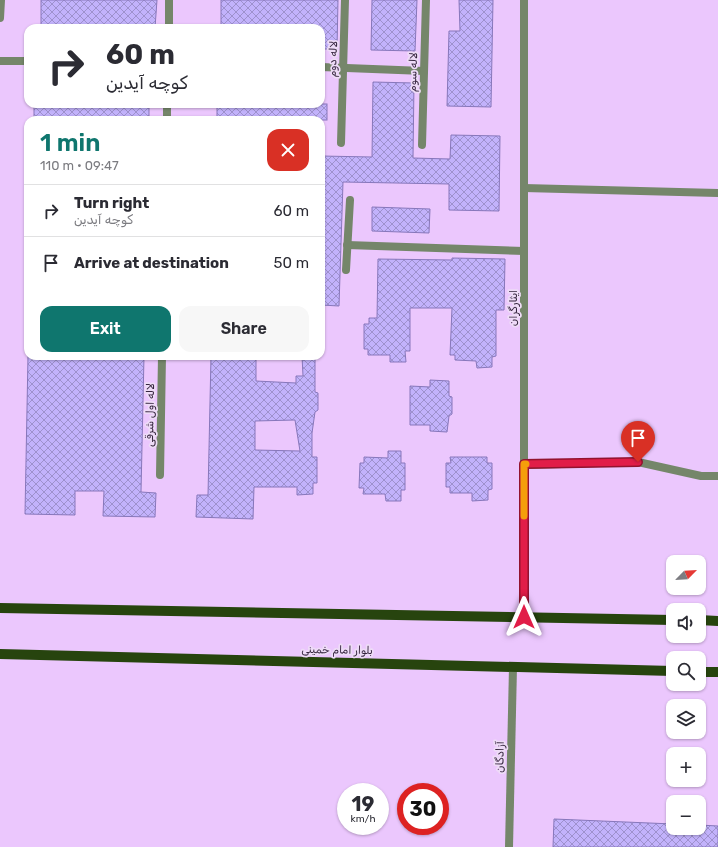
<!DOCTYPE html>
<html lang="en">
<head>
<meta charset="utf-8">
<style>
	body { margin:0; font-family:Rubik,Vazirmatn,sans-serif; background:#f7f7f7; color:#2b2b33; height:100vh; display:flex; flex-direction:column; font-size:15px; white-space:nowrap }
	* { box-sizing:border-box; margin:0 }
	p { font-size:13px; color:#7c7c81 }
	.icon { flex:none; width:22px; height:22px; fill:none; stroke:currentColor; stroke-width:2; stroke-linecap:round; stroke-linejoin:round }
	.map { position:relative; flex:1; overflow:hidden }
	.panel { position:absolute; left:24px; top:116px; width:301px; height:244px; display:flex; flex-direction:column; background:#fff; border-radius:12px; box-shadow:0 1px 3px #0004 }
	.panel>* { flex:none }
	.top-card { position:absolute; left:24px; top:24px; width:301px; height:84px; border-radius:12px; box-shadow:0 1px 3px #0004; background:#fff; color:#2b2b33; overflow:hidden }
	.needle { width:26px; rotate:66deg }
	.buttons { position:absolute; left:666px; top:555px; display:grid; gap:8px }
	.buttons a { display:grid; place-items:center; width:40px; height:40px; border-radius:8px; background:#fff; box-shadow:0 1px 3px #0004; font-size:20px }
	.speed { position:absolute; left:337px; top:783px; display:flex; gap:8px; font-size:20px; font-weight:700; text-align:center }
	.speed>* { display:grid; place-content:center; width:52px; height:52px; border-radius:50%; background:#fff; box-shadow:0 1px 3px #0004; line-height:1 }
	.speed small { font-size:10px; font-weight:400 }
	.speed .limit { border:6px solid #d22; background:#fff; color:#111 }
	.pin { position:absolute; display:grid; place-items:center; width:34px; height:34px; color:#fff; margin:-41px -17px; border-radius:50% 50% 50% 0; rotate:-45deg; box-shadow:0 0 4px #0007 }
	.pin .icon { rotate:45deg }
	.me { position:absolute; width:44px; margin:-22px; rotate:0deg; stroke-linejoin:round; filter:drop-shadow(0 0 3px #0008) }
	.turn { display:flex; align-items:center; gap:14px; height:84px; padding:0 16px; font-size:18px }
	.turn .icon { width:52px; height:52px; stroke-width:2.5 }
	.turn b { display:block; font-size:28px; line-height:34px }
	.round { display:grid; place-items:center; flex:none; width:42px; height:42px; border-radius:12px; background:#f7f7f7 }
	.headline { display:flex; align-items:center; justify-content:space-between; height:68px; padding:0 16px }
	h1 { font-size:24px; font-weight:600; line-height:30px; color:#0f766e }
	.button { display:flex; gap:8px; margin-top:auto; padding:8px 16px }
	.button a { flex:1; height:46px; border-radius:12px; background:#0f766e; color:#fff; font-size:16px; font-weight:600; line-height:46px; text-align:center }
	.button a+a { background:#f7f7f7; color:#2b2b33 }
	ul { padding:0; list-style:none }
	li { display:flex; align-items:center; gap:12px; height:52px; padding:0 16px; border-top:1px solid #e1e1e2 }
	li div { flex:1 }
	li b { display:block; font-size:15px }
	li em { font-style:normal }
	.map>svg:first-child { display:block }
	.building { fill:url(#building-cross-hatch); stroke:#8777bb; fill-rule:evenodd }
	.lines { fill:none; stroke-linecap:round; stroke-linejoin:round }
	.minor { stroke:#75866a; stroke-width:8 }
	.tertiary { stroke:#75866a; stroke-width:8 }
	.primary { stroke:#27440e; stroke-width:10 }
	.route-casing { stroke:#92132f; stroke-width:10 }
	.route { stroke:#e11d48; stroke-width:7 }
	.slow { stroke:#f59e0b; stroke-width:7 }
	.labels { text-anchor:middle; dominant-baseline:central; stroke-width:3.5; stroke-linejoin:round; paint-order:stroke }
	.street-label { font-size:11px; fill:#35243e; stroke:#eedcf7 }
</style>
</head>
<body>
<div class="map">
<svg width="718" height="847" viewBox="0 0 718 847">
	<defs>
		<pattern id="building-cross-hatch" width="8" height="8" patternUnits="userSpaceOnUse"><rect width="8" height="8" fill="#c2b2fb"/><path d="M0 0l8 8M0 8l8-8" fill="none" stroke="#9e91cd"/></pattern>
	</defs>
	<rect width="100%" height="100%" fill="#ebc7fd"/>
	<g class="building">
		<path d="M41,0h116l-2,28h-114z"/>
		<path d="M221,0h117l-1,49h-16v-21h-100z"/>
		<path d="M372,0h45l-2,51 -44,-1z"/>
		<path d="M459,0h34l-2,107 -44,-1 2,-75h11z"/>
		<path d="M373,82l41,1 -1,75 37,1 1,-24 49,1 -1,75 -50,-1v-26l-106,-2 -4,124 -18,-1v-149l51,1z"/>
		<rect x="34" y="104" width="115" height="16"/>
		<rect x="217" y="104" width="110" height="16"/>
		<path d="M372,207l58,2 -1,24 -57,-2z"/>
		<path d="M452,258l53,1 -1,51h-8v46l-4,1v10l-15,1 -1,-7 -21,-1v-5h-5l2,-47h-42v43h-5l1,11h-16v-7h-22v-6h-4v-25h5v-6h8l1,-59 74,1z"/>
		<path d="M28,356h116l-3,136 15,1 -1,24 -52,-1 1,-25h-29v24l-50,-1z"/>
		<path d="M211,356h45v25l40,2v-7h7l-1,-20h13v36l3,1v17l-3,2 -3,21v24h5v26h-4v11l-16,1v-8h-43l-1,32 -57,-2 1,-22h11zM295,420l5,31 -45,-1v-29z"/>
		<path d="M430,380l19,1v15l3,1v17l-3,2 -2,16 -17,-1v-6h-20v-39l20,1z"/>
		<path d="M388,451h13v12h4v27h-4v11h-15l-1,-7h-22l1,-6h-5l1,-25h4v-6l24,1z"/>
		<path d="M450,457h37v6h5v26l-4,1v10l-16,1v-8h-22v-6h-4v-24h5z"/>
		<path d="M554,819l119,5v4h26v-3l19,1v21h-165z"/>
	</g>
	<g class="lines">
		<g class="minor">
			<path d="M169,28v-28"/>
			<path d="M0,61h28"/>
			<path d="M321,67l103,4"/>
			<path d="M167,120v-16"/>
			<path d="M341,143l4,-143"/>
			<path d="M422,145l4,-145"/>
			<path d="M524,188l194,5"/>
			<path d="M347,245l177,6"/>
			<path d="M346,270l4,-70"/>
			<path d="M524,465l114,-3 63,14h17"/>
			<path d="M160,475l2,-119"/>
			<path d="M524,617v-617"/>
		</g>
		<g class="tertiary">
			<path d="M0,18l1,-18"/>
			<path d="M509,847l4,-180"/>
		</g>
		<g class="primary">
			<path d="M0,608l673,12"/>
			<path d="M699,620l19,1"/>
			<path d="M0,654l673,17"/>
			<path d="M699,672h19"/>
		</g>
	</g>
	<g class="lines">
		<g class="route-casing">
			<path id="route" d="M524,617v-153l114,-2"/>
		</g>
		<use href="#route" class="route"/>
		<path class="slow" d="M524,516v-52h2"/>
	</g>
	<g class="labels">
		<g class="street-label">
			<text transform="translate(333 59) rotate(-88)">لاله دوم</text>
			<text transform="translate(413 72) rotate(-88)">لاله سوم</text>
			<text transform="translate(513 308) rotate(-90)">ایثارگران</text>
			<text transform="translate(150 415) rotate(-89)">لاله اول شرقی</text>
			<text transform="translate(337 650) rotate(1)">بلوار امام خمینی</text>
			<text transform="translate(500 757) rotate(-89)">آزادگان</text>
		</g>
	</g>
</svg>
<div class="buttons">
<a><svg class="needle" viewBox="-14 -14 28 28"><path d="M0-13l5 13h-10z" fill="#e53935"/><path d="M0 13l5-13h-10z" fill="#7c7c81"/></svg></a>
<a><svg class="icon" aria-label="sound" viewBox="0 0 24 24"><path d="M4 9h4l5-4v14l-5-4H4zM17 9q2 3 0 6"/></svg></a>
<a><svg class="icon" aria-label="search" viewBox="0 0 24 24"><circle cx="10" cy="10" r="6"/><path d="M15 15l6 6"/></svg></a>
<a><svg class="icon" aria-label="layers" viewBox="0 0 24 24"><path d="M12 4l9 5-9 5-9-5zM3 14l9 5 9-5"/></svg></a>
<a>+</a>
<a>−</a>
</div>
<div class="speed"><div>19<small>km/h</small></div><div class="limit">30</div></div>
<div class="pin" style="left:638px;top:462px;background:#d93025"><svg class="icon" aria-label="arrive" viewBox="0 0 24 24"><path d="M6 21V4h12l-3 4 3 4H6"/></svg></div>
<svg class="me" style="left:524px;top:617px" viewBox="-20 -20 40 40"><path d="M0-17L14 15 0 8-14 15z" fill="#e11d48" stroke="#fff" stroke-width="4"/></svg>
<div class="top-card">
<div class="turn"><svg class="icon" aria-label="right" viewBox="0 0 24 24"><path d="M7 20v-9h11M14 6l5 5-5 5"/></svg><div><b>60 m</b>کوچه آیدین</div></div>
</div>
<section class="panel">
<div class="headline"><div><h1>1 min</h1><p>110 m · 09:47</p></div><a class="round" style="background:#d93025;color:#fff"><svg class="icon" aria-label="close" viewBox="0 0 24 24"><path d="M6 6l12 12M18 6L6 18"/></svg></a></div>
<ul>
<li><svg class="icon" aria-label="right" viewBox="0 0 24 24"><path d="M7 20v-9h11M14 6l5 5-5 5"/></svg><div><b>Turn right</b><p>کوچه آیدین</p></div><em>60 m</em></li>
<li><svg class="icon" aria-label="arrive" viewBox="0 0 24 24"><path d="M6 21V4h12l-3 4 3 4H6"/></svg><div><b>Arrive at destination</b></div><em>50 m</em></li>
</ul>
<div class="button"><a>Exit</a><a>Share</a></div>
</section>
</div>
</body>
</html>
